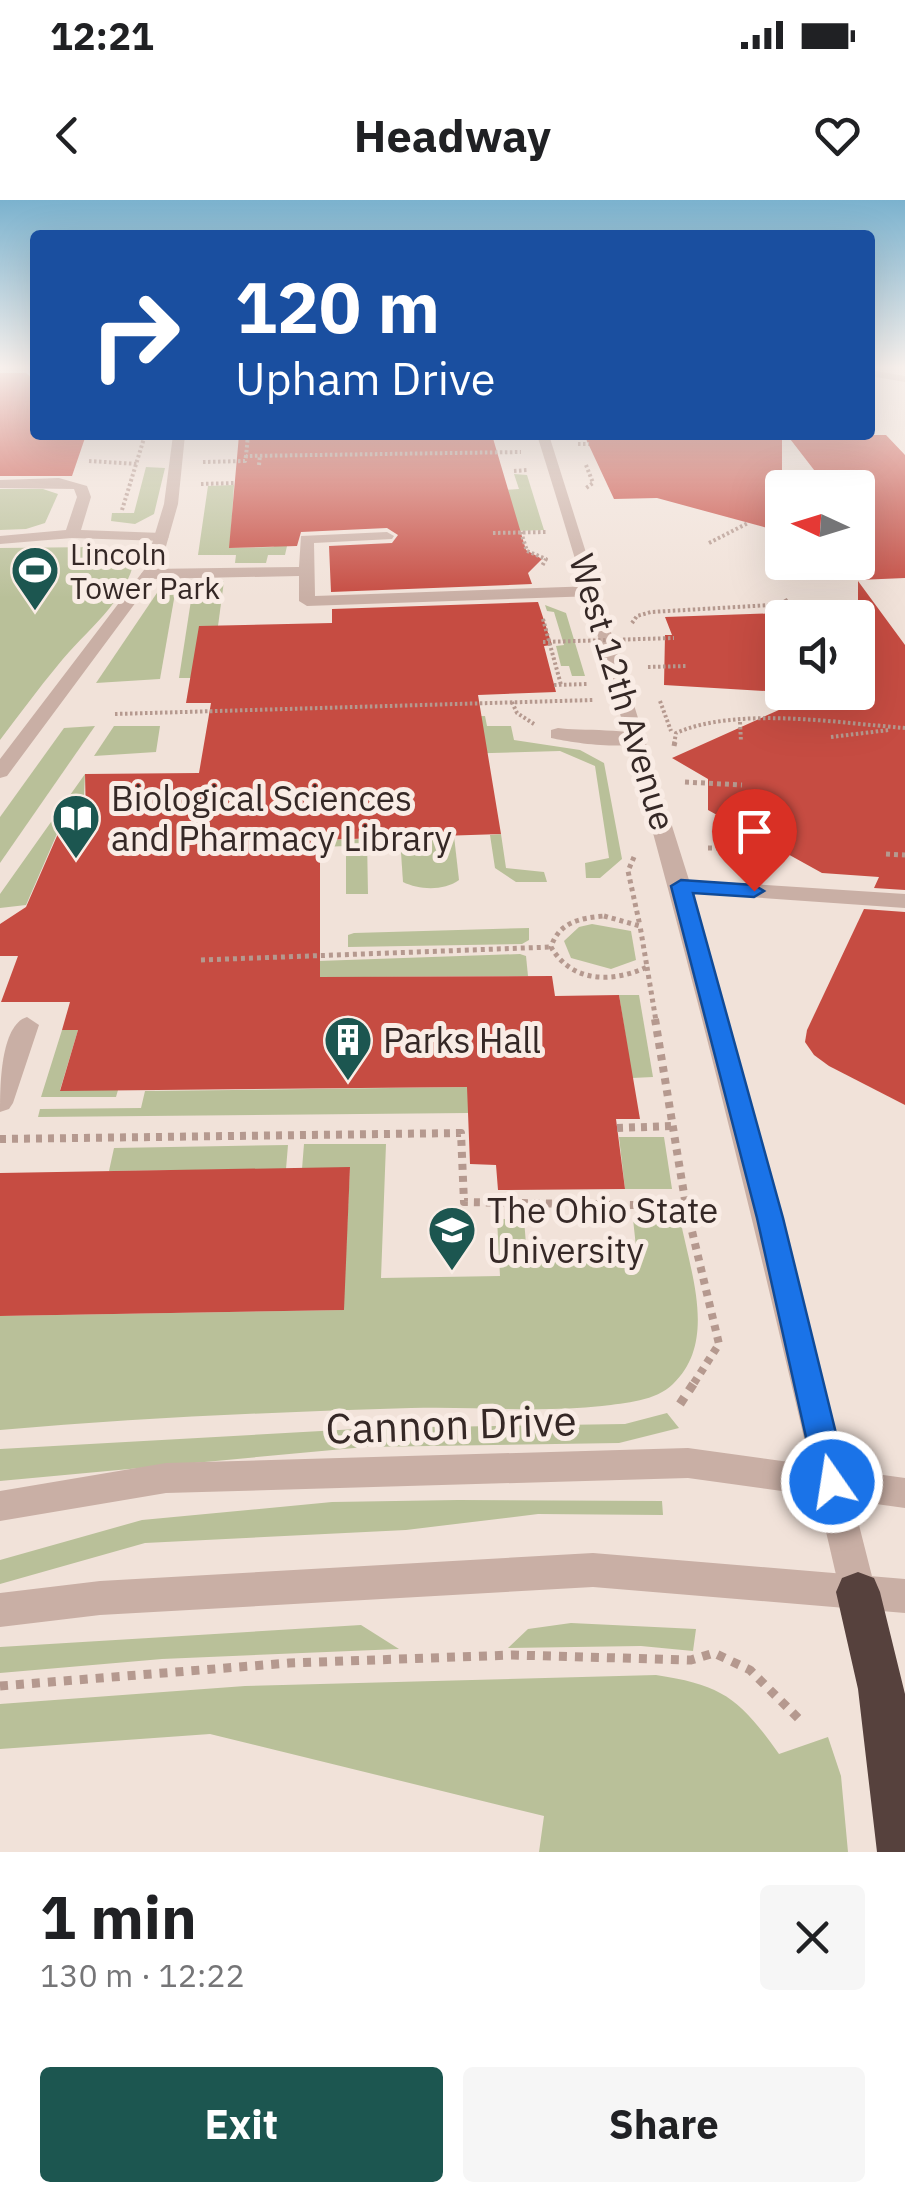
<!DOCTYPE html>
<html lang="en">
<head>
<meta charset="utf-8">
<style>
	body { margin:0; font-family:"IBM Plex Sans",sans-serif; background:#f6f6f6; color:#202124; height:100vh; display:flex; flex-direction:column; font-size:38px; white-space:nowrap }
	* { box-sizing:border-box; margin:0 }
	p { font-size:32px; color:#757577 }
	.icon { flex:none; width:55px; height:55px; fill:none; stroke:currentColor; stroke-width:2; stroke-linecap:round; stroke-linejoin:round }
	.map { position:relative; height:1652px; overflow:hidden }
	.details { display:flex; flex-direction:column; background:#fff; flex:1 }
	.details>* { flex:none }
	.banner { position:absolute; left:30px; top:30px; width:845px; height:210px; border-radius:10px; box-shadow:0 10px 40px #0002; background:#1a4fa0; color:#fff; overflow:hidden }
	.needle { width:65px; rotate:274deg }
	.tools { position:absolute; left:765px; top:270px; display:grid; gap:20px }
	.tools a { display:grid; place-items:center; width:110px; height:110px; border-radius:10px; background:#fff; box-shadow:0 10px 40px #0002; font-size:50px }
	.pin { position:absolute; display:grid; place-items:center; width:85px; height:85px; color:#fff; margin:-102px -42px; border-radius:50% 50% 50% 0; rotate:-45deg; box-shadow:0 0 10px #0007 }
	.pin .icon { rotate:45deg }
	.me { position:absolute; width:110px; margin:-55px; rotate:347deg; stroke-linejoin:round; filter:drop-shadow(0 0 8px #0008) }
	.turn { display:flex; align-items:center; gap:35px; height:210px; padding:0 40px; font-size:45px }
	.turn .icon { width:130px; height:130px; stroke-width:2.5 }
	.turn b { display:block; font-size:70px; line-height:85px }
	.round { display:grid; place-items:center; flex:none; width:105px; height:105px; border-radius:10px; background:#f6f6f6 }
	.summary { display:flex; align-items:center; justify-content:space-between; height:170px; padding:0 40px }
	h1 { font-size:60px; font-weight:700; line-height:75px }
	.cta { display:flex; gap:20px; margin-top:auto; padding:20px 40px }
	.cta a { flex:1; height:115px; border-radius:10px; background:#1c5650; color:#fff; font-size:40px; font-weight:700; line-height:115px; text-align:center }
	.cta a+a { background:#f6f6f6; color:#202124 }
	.status { display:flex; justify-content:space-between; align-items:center; height:70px; padding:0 50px; background:#fff; direction:ltr }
	.status svg { height:28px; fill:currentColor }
	header { display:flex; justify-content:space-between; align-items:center; height:130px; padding:0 40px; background:#fff; font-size:45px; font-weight:700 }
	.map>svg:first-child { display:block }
	.green { fill:#b9c099 }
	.building { fill:#c64c42 }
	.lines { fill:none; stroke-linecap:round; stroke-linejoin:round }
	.path-far3 { stroke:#b5998f; stroke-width:4; stroke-dasharray:2.5 2.5; stroke-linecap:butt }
	.path-far2 { stroke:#b5998f; stroke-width:5; stroke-dasharray:4 4; stroke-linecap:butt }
	.path-far1 { stroke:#b5998f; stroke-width:8; stroke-dasharray:6 6; stroke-linecap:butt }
	.path { stroke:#b5998f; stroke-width:9; stroke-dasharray:8 8; stroke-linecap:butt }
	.service { fill:#c9afa5; fill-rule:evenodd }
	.minor { fill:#c9afa5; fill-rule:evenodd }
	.tertiary { fill:#c9afa5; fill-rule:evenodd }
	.motorway { fill:#56413d; fill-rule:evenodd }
	.path-bridge { stroke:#b5998f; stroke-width:4; stroke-dasharray:2.5 2.5; stroke-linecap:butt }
	.route { fill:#1a73e8; stroke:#114b97; stroke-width:2.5 }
	.labels { text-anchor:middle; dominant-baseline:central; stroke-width:10; stroke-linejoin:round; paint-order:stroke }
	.far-poi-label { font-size:30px; fill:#352826; stroke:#f9ece5; text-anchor:start }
	.street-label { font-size:35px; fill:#352826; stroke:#f9ece5 }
	.poi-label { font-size:35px; fill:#352826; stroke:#f9ece5; text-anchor:start }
	.near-street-label { font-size:42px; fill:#352826; stroke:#f9ece5 }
</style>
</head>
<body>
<div class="status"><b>12:21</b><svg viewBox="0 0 49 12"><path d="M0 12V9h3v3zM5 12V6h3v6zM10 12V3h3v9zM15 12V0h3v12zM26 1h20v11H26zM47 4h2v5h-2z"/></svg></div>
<header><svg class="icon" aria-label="back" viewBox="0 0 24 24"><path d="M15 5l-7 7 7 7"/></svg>Headway<svg class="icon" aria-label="heart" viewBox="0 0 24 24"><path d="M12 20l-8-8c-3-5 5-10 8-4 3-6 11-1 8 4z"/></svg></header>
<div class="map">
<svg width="905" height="1652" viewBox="0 0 905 1652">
	<rect width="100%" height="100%" fill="#f1e2d9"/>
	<g class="green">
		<path d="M146,267l19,1 -11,46 -19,10 -24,-3 1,-8h22z"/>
		<path d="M514,274l13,1 17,55 -28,1 -13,-41 16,-1z"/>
		<path d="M234,285l-4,63 43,-1 16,-10 -4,18h-17l-2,8h-31l1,-8h-38l10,-69z"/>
		<path d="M0,289h43l15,5 -13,29 -19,6 -26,1z"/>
		<path d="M98,347l33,5 4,5c-8,45 -50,74 -77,108 -20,24 -39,50 -58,75v-192z"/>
		<path d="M194,381h30l-6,45 -27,52h-12z"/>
		<path d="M177,382l-17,97 -64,4 67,-99z"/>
		<path d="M545,405l21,8 19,63h-13l-3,-10h-8l-5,-20 8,-1 -10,-33 -7,-1z"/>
		<path d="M485,516l2,10h24l3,14 66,10 24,13 18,96 -22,19h-14l-1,-15 24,-5 -14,-92 -35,-15 -142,4 -3,-37z"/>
		<path d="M95,526l-95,137v-46l64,-89z"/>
		<path d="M114,526h46l-4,26 -62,4z"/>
		<path d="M85,574l-2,45 -20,1 -37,85 -26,3v-14z"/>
		<path d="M501,634l5,34 38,4 3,10h-31l-21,-14 -5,-33z"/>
		<path d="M454,636l5,44c-15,11 -40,10 -56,2l-3,-44z"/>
		<path d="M367,639l1,55h-22v-48l-24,1v-7z"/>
		<path d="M592,724l39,7 5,29 -25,9 -40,-11 -7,-17 15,-14z"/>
		<path d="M529,728v12l-7,4 -174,3v-12l6,-2z"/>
		<path d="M520,754l6,2 2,20 -329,2 1,-13z"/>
		<path d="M619,795h20l14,82 -21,1z"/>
		<path d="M62,830h16l-18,60h58l-2,7h-75z"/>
		<path d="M468,887v26l-430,4 2,-8 101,-1 4,-17z"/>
		<path d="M619,937h45l8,52h-47z"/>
		<path d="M304,944h82l-5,134 119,-2 -3,-57h27l3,38 110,-1 -4,-37 47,-1c10,54 38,123 -7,166 -17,17 -48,19 -71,22 -63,7 -128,0 -191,2 -137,4 -274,10 -411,22v-114l343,-6 7,-142 -48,1z"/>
		<path d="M288,945l-2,24 -177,2 5,-23z"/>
		<path d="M667,1213l12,15 -60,15 -254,4 -365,34v-32l375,-21 250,-4z"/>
		<path d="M458,1300l204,1 1,14 -125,-1 -132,16 -261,13 -145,41v-24l142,-40 190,-18z"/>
		<path d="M571,1423l125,6 -3,22 -52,-5 -133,2 20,-19z"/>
		<path d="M361,1425l38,24 -237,10 -162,14v-26z"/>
		<path d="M656,1475c67,10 84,24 123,79l49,-17 13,39 7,76h-309l5,-36 -334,-82 -210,15v-45l245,-18z"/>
	</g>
	<g class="building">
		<path d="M0,173h26l9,7v55h51l-14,41h-72z"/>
		<path d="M239,235h253l34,115 16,9 -14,14 4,11 -201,8 -2,-46 63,-3 6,-8 -11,-7 -86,4 -4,14 -68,2z"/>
		<path d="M605,235h177v97l-125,-34 -43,1 -28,-60h21z"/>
		<path d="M787,235h99l19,20v123l-47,2v-92h-30z"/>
		<path d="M858,381l47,64v245l-31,-2 5,-11 -57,-4 -114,-63v-31l-36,-21 147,-66h39z"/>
		<path d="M538,402l14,43 -8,1 12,46 -78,3 23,139 -181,6v137l232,-1 3,20 64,-1 21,124h-24l9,70 -127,1 -2,-25 -26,-1 -3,-77 -407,4 18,-61h-16l8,-28h-69l17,-46h-18v-32l26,-17 38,-87 22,-1 -1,-45 114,-1 12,-70h-25l13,-77 133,-3v-14z"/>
		<path d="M782,413v79l-118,-7 1,-50h7l-7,-18z"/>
		<path d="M864,709l41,3v193l-76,-39 -15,-11 -9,-13 2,-12z"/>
		<path d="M350,967l-6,143 -344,6v-143z"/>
	</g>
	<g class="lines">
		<g class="path-far3">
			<path d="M248,235l-2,21 275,-4"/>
			<path d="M575,237l19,-2"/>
			<path d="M595,237h11"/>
			<path d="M578,244h11"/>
			<path d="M89,261l49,3"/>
			<path d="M203,262l42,-1 1,-5"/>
			<path d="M259,265l1,-10"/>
			<path d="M586,265l7,18 -7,5"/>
			<path d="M514,271l14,-1"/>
			<path d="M201,284l33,-1"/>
			<path d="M122,310l23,-75"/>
			<path d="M521,332l6,19 19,8 -4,7"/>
			<path d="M493,333l54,-1"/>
			<path d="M709,343l39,-20"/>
			<path d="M785,399l9,14"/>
			<path d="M543,419l18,66"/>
			<path d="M632,423l5,-7 14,-4 137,-8"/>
			<path d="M648,467l39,-1"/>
			<path d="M554,485l34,-1"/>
			<path d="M660,501l11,30"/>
			<path d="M512,502l5,11 17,11"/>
			<path d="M115,514l478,-14"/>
			<path d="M740,522l1,20"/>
			<path d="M831,537l58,-7"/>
			<path d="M674,544l2,-11c62,-27 162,-10 229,-5"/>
		</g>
		<g class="path-far2">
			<path d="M674,546l1,-4"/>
			<path d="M685,582l57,3"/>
			<path d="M708,648h9"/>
			<path d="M886,654l19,1"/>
			<path d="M634,657l-6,14 12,55"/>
			<path d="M604,716l36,10 7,41c-35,16 -75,16 -96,-20 8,-25 29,-29 53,-31z"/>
			<path d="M201,760l350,-13"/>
			<path d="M647,767l9,54"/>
		</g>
		<g class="path-far1">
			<path d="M655,819l31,187 33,138 -25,39"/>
			<path d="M617,928l56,-2"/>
			<path d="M0,939l461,-6 3,69 222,4"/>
		</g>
		<g class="path">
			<path d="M680,1204l16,-24"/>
			<path d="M0,1486l289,-23 224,-8 178,5 23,-7 36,17 51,51"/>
		</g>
		<g class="service">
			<path d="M35,168v8l-5,-1 -1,-4z"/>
			<path d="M870,170l35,6v6l-35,-6z"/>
			<path d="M59,278l28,8 4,11 -10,33 81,3 7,4 -7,4 -90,-3 -72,6v-8l66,-6 11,-33 -3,-8 -74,-1v-8z"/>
			<path d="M387,332l7,4 -2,3 -78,4 1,53 279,-10 8,5 -8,5 -287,10 -8,-5v-25l-150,3 -8,-5 8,-5 150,-2 2,-31z"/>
			<path d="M558,528c20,3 78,0 90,10 -17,14 -74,5 -97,0v-8z"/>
			<path d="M27,817l12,8 -26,78 -4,6 -9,3c0,-24 0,-87 27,-95z"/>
		</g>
		<g class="minor">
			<path d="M173,235h12l-7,69 -19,67 -152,205 -7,2v-19l144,-189 20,-66z"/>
			<path d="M537,235h12l140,445 216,14v14l-212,-15 72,262 111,437 -5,12 -13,5 -13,-5 -5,-12c-90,-389 -183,-776 -303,-1157z"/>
		</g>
		<g class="tertiary">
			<path d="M688,1248l217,30v30l-217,-30 -522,15 -166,28v-30l166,-28z"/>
			<path d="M593,1353l312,26v34l-312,-26 -493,28 -100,12v-34l100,-12z"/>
		</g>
		<path class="motorway" d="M858,1372l16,6 6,14 25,102v158h-28l-19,-163 -22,-97 6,-14z"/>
		<path class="path-bridge" d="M543,442l131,-4"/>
	</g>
	<linearGradient id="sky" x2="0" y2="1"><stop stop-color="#7bb2ce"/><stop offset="0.42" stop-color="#f9f2ee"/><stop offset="1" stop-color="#f9f2ee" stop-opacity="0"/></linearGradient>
	<rect width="905" height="398" fill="url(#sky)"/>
	<path class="route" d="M681,680l73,5 10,6 -10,6 -61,-4 90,325 65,264 -5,10 -11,4 -11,-4 -5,-10 -59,-264 -86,-332z"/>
	<defs>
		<g id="stadium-pin" transform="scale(2.5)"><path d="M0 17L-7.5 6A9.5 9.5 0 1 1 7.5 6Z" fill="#1c5650" stroke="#f9ece5"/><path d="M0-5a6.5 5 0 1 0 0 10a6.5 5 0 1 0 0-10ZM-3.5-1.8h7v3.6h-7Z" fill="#fff"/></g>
		<g id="library-pin" transform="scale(2.5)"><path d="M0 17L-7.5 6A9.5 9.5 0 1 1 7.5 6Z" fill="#1c5650" stroke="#f9ece5"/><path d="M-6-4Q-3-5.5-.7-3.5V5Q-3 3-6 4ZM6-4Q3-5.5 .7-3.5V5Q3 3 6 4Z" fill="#fff"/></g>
		<g id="building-pin" transform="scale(2.5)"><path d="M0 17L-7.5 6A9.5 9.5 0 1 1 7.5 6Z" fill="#1c5650" stroke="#f9ece5"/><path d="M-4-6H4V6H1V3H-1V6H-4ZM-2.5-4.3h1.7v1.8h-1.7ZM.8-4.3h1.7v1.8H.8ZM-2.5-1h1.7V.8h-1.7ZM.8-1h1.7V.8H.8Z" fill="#fff"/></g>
		<g id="university-pin" transform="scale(2.5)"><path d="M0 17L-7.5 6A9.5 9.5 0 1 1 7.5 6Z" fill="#1c5650" stroke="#f9ece5"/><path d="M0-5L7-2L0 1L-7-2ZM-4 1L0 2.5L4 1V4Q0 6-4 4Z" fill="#fff"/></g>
	</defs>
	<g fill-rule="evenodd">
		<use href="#stadium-pin" x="35" y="370"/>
		<use href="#library-pin" x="76" y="618"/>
		<use href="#building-pin" x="348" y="840"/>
		<use href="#university-pin" x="452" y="1030"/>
	</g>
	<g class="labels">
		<g class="far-poi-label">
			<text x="70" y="353">Lincoln<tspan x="70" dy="34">Tower Park</tspan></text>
		</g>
		<g class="street-label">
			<text transform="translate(623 492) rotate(73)">West 12th Avenue</text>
		</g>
		<g class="poi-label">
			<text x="111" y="598">Biological Sciences<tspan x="111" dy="40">and Pharmacy Library</tspan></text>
			<text x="383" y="840">Parks Hall</text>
			<text x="487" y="1010">The Ohio State<tspan x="487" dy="40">University</tspan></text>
		</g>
		<g class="near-street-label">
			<text transform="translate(451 1224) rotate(-2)">Cannon Drive</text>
		</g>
	</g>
</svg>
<div class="tools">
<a><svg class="needle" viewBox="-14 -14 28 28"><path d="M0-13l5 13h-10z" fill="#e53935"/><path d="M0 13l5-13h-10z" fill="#757577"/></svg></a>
<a><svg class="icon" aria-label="sound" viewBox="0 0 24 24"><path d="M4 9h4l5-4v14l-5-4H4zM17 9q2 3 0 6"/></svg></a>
</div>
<div class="pin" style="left:754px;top:691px;background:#d93025"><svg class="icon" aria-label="arrive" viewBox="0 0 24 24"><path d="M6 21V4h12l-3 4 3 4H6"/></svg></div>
<svg class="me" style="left:832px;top:1282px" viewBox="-20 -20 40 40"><circle r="17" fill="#1a73e8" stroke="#fff" stroke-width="3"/><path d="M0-11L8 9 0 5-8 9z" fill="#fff"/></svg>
<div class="banner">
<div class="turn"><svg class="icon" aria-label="right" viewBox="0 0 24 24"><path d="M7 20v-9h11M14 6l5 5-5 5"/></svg><div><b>120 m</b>Upham Drive</div></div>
</div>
</div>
<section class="details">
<div class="summary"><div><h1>1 min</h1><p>130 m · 12:22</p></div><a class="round"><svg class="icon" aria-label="close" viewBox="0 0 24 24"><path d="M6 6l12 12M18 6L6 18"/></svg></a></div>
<div class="cta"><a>Exit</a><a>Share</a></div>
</section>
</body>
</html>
